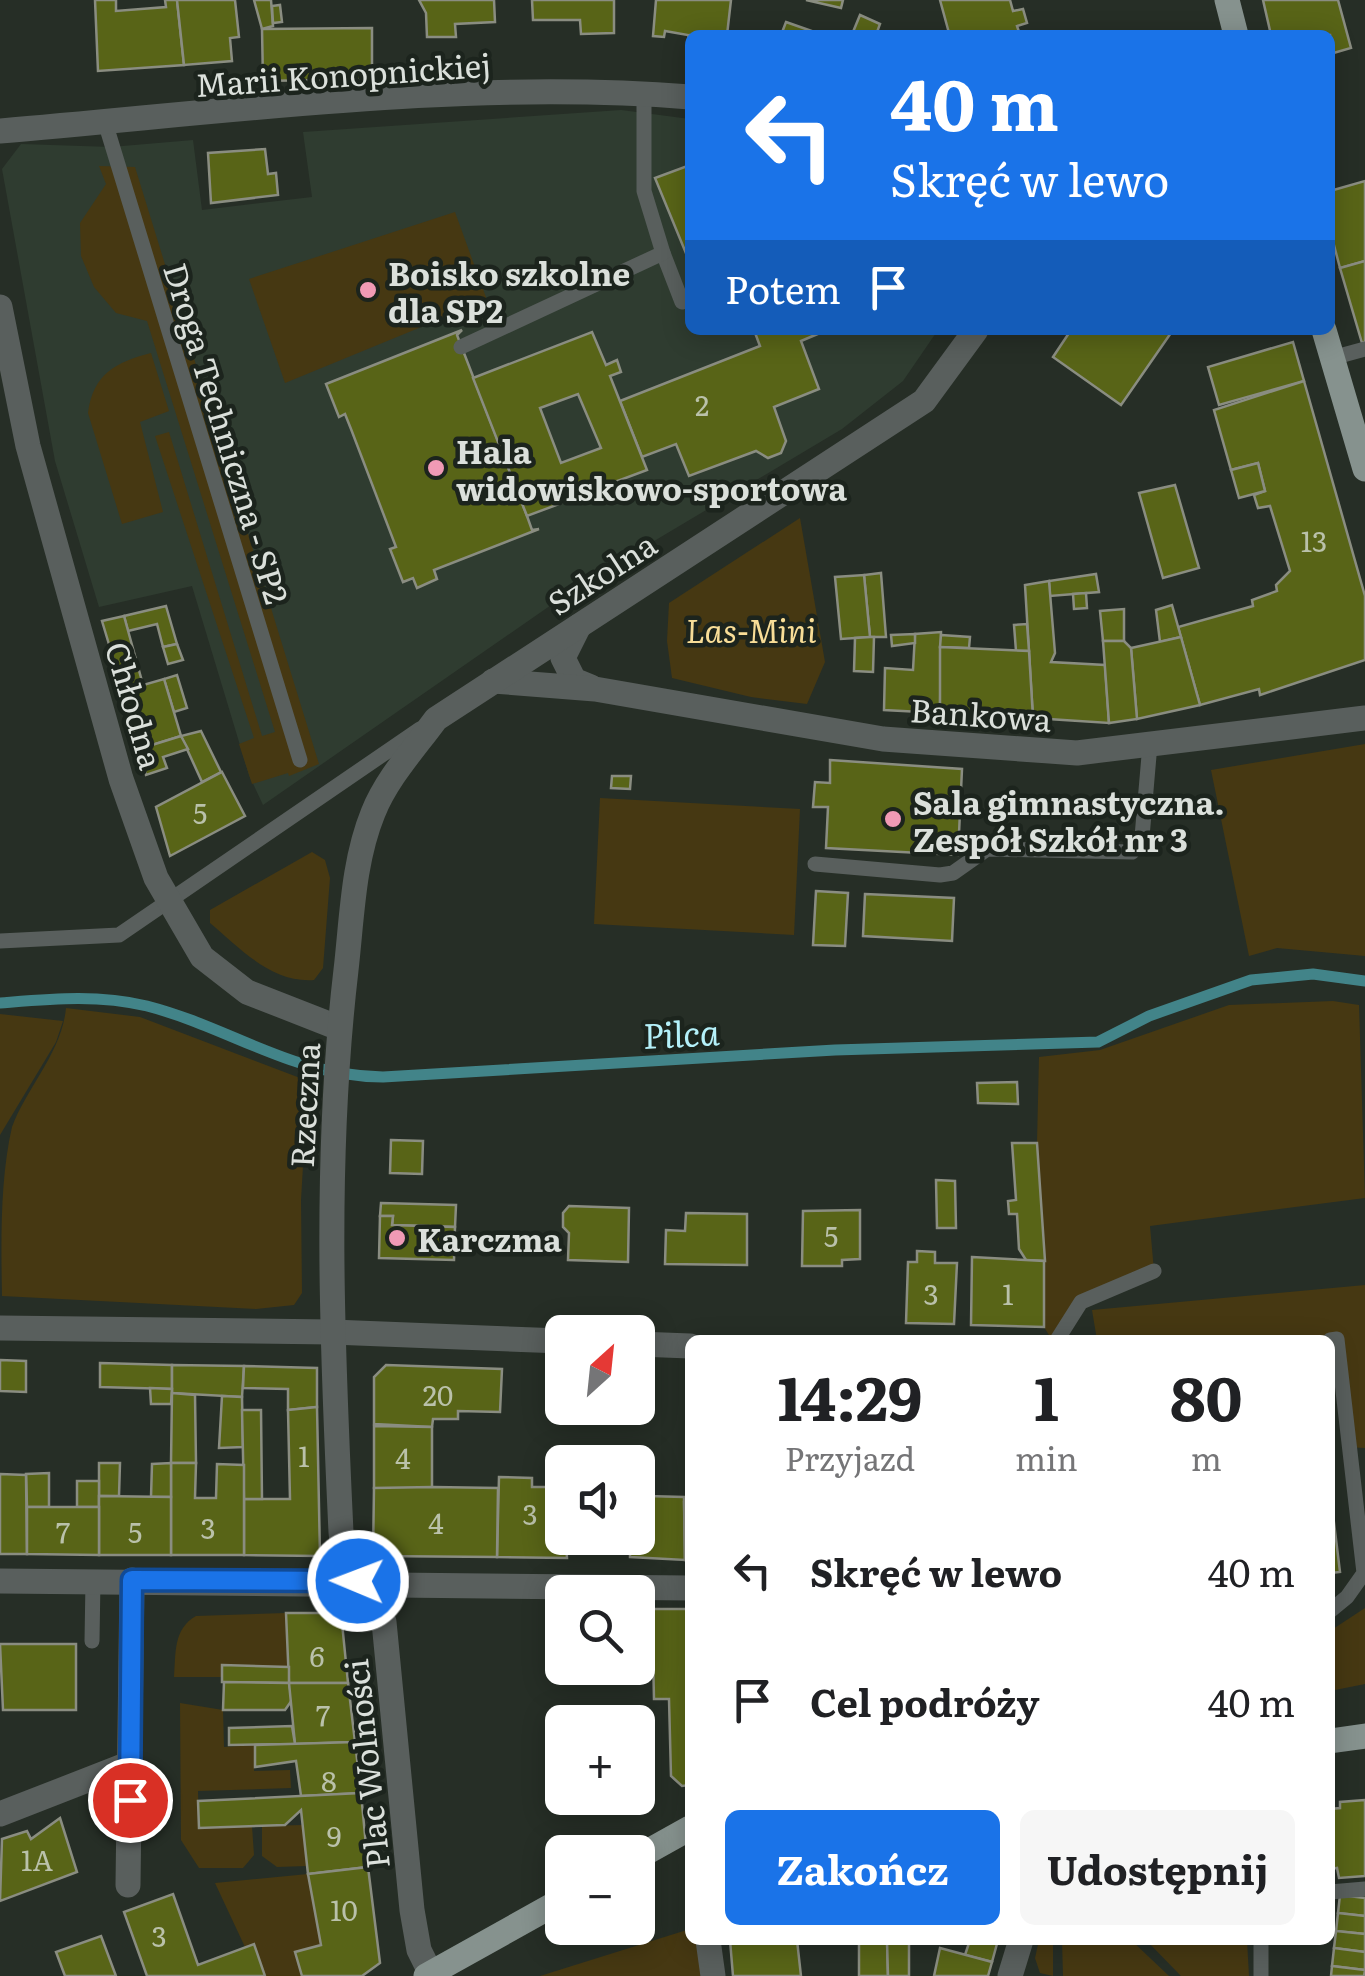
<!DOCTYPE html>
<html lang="pl">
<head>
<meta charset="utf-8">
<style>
	body { margin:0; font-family:Literata,serif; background:#f6f6f6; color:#202124; height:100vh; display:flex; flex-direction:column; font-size:38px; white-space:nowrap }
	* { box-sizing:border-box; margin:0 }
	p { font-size:32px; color:#757577 }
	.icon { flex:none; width:55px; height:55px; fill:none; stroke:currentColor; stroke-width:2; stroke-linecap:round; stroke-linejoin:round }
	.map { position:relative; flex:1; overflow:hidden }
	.panel { position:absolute; left:685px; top:1335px; width:650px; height:610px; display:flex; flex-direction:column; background:#fff; border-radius:15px; box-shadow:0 5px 25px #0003 }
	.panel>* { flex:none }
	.top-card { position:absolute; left:685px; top:30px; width:650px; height:305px; border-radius:15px; box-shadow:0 5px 25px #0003; background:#1a73e8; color:#fff; overflow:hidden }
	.needle { width:65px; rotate:27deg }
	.fabs { position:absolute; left:545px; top:1315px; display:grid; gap:20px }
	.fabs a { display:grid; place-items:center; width:110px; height:110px; border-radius:15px; background:#fff; box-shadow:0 5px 25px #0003; font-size:50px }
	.pin { position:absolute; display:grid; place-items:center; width:85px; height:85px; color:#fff; margin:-42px; border:5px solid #fff; border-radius:50%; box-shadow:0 2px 10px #0007 }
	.me { position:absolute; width:110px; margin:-55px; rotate:271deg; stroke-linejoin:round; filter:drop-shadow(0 0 8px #0008) }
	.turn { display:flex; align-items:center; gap:35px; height:210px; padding:0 40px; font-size:45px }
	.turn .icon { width:130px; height:130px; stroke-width:2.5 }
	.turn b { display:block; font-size:70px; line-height:85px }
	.then { display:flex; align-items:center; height:95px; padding:0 40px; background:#0003; gap:20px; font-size:38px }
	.eta { display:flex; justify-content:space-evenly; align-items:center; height:170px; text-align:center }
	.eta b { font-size:60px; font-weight:700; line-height:70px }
	.primary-button { display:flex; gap:20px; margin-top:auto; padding:20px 40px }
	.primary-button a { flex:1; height:115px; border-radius:15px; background:#1a73e8; color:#fff; font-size:40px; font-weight:700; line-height:115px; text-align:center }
	.primary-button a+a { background:#f6f6f6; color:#202124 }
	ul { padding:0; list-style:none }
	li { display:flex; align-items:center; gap:30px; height:130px; padding:0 40px }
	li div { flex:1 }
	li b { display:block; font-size:38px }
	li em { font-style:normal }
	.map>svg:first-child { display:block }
	.built { fill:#2f3c30 }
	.green { fill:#463812 }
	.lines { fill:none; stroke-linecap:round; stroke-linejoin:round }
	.stream { stroke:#428489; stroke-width:11 }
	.building { fill:#586417; stroke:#8a8d81; stroke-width:2.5; fill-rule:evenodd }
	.lane { stroke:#595f5d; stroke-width:15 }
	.street { stroke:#595f5d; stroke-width:25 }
	.primary { stroke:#86928e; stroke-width:25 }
	.route-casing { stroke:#114b97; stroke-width:25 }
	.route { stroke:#1a73e8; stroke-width:18 }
	.poi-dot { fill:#f09ab5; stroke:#1c241d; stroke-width:4 }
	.labels { text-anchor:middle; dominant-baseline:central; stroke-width:9; stroke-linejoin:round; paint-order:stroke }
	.number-label { font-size:28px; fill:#bac1aa }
	.street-label { font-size:32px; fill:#dbe0db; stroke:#1c241d }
	.poi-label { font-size:32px; font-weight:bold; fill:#dbe0db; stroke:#1c241d; text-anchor:start }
	.park-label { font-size:32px; font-style:italic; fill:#f8dd97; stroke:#1c241d }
	.water-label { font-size:35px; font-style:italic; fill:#b4f0f9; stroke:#1c241d }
</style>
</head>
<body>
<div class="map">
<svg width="1365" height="1976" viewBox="0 0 1365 1976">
	<rect width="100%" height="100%" fill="#262e26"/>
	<path class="built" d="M621,110l69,9v211h248l-35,51 -61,48 -265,158 -314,218 -14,-30 -57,-189 -93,21 -44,-146 -53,-292 19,-25 90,3 82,-7 9,70 110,-13 -9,-65z"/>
	<g class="green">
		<path d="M99,166l36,1 184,597 -30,12 -1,-3 -36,11 -13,-40 15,-6 -99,-302 14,-4 93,304 13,-4 -128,-411 -31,-8 -22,-26 -13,-31 -1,-33 26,-39z"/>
		<path d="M455,212l32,88 -202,83 -36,-104z"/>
		<path d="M151,353l18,58 -29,11 23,90 -41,12 -34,-111c5,-39 28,-51 63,-60z"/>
		<path d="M800,518l25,144 -18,42 -56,-7 -79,-19 -5,-37 2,-38z"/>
		<path d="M1365,744v212l-88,-8 -28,8 -38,-186z"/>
		<path d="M600,798l200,11 -6,126 -200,-11z"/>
		<path d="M312,852l13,8 5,18 -7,90 -9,12c-43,3 -73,-31 -104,-57v-13z"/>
		<path d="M1333,1001l26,4 6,193 -215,28 4,45 -73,31 -29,38 -8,-13 -7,-184 2,-86 61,-7 129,-45z"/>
		<path d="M66,1008l74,9 168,64 -7,119 1,93 -8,12 -38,4 -254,-13c-1,-54 -2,-117 10,-169 15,-40 50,-75 54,-119z"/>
		<path d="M0,1014l63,7 -7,21 -56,93z"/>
		<path d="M1365,1285v163l-21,-1 -7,-108 -240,1 -5,-30z"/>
		<path d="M1365,1608v76l-35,7v-60z"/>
		<path d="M286,1613l3,54 -66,-2 -1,12h-48c2,-24 -1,-48 22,-61z"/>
		<path d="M180,1703l43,7 1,37 31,-2 -1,26 36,-1 1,18 -93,3 1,37 53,-2 2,29 -11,13h-44l-18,-28z"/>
		<path d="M303,1825l4,41 -30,1 -15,-11v-30z"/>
		<path d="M308,1874l13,71 -26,7 7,24h-37l-11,-32 -9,3 -30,-64z"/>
		<path d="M690,1929v11h8l3,36h-161z"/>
		<path d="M1039,1940h14v36l-13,-3 -5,-15z"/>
		<path d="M1062,1940h69l38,36h-106z"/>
		<path d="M1146,1940h101l2,36h-68z"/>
	</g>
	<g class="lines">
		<path class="stream" d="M0,1003c50,-4 97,-9 147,3 85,22 144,70 236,71l452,-27 263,-8 51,-26 102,-36 62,-6 52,7"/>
	</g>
	<g class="building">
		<path d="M95,0h21v11l50,-4 -1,-7h12l7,65 -86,6z"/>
		<path d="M177,0h58l4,37 -9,1 2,23 -48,4z"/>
		<path d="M254,0h17l2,26 -11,3z"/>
		<path d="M419,0h75l1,22 -40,2 1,13h-29l-1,-24z"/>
		<path d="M532,0h82v33l-33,1 -1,-14h-47z"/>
		<path d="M656,0h75l-4,35h-37v7l-2,-7 -23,-4 -1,6 -11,-1z"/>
		<path d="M806,0h37l-2,8z"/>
		<path d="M940,0h70l3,11 10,-2 4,14 -10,3 3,9h-79l8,-2z"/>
		<path d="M1263,0h75l13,48 -21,6v-19h-59z"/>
		<path d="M272,6l8,-1 2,17 -9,1z"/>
		<path d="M860,15l20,9 -4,11 -23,-3z"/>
		<path d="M786,22l37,13h-42z"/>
		<path d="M372,28v51l-109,2 -1,-52z"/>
		<path d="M265,149l3,25 8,-1 2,22 -67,8 -3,-50z"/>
		<path d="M690,165v98l-35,-85z"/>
		<path d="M1365,181v80l-25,7 -10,-38v-39z"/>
		<path d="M1365,261v81l-3,1 -22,-75z"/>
		<path d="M462,330l-5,5 70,181 5,14 7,-1 -105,41 3,9 -20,9 -4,-10 -10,4 -13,-33 6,-2 -45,-118 -6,-15 -6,3 -13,-33z"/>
		<path d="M754,330l66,3 -19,8 18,48 -45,18 12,34 -5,12 -13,5 -12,-7 -67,25 -13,-32 -34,13 -22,-56 140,-55z"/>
		<path d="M1071,330h102l-52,75 -68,-48z"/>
		<path d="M592,332l14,33 11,-5 4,12 -11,4 37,94 -35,13 3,10 -20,8 -4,-9 -64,24 -54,-138zM578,394l23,54 -40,15 -21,-55z"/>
		<path d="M1293,342l11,39 -85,24 -11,-38z"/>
		<path d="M1304,381l61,215v64l-105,35 -1,-6 -59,16 -22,-78 75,-21 -1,-6 25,-9 -1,-6 14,-14 -20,-65 -12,2 -4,-13 11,-4 -7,-28 -27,7 -17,-60z"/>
		<path d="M1258,463l7,28 -26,7 -8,-28z"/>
		<path d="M1175,485l24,83 -36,10 -24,-85z"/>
		<path d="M881,573l5,64h-16l-6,-62z"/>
		<path d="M1096,574l3,18 -49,4 -1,-15z"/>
		<path d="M864,575l6,62 -29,2 -6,-62z"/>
		<path d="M1049,581l6,72 -4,9 54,3 4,58 -76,-5 -8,-133z"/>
		<path d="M1086,593l1,15 -13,1 -1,-15z"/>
		<path d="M1172,605l9,32 -21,5 -4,-32z"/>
		<path d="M166,606l11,38 -14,3 -6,-23 -29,7 -4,-15z"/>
		<path d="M1124,609v32h-21l-3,-30z"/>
		<path d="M124,616l19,69 -20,6 -21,-70z"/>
		<path d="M1027,624l2,27h-13l-2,-26z"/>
		<path d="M941,632l-1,81 -56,-3 1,-42 28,2 2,-36z"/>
		<path d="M915,634v9l-23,3 -1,-11z"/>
		<path d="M941,635l29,2 -1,11 -29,-1z"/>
		<path d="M870,637h4l-1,35 -19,-1 1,-33z"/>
		<path d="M1181,637l19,68 -63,14 -6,-71z"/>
		<path d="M1103,641h21l7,7 6,71 -28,4z"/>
		<path d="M177,644l6,16 -15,4 -5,-17z"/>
		<path d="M940,647l89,4 4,67 -93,-5z"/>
		<path d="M177,675l10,33 -13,4 -10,-33z"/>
		<path d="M164,679l17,57 -42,13 -17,-58z"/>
		<path d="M201,731l20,41 -19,10 -21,-46z"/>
		<path d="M181,736l7,13 -25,8 4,11 -21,7 -7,-26z"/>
		<path d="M830,760l132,9 -4,86 -132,-7 2,-41h-15l2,-25 15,1z"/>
		<path d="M222,772l23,44 -75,40 -14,-49z"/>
		<path d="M612,776h19l-1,13 -19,-1z"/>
		<path d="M816,891l32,2 -3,53 -32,-1z"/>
		<path d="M865,894l89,4 -2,43 -89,-5z"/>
		<path d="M1017,1082l1,22 -40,-1 -1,-20z"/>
		<path d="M391,1140l32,1 -1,33 -32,-1z"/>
		<path d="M1012,1143h25l8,118 -19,-1 -7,-11 -2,-35h-8l-1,-13 8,-1z"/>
		<path d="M936,1180l19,1 1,47h-19z"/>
		<path d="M381,1203l75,2 -1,22 -63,-2 1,-9h-13z"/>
		<path d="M569,1206l60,2 -1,54 -60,-2 1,-27 -6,-6v-14z"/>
		<path d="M860,1210v49l-18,1v6h-40l1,-55z"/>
		<path d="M686,1213l61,1v51l-82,-1 1,-34 19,1z"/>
		<path d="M380,1216h13l-1,9 63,2 -1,33 -75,-2z"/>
		<path d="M917,1251l18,1v11h22l-3,61 -48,-1 2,-61h9z"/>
		<path d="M972,1257l72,4v66l-73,-2z"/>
		<path d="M0,1360l26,1v31l-26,-1z"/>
		<path d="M100,1363l72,2v24l-72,-2z"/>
		<path d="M172,1365l72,1 -2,31 -70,-4z"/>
		<path d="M386,1365l116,4 -2,43 -42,-1v8h-25l-1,8 -58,-3v-47z"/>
		<path d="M244,1366l73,2v39l-29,3v-21l-45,-1z"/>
		<path d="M150,1388l22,1 -1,15h-20z"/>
		<path d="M172,1393l23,2 1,68h-25z"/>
		<path d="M222,1396l20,1 1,50 -24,1z"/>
		<path d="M317,1407l3,149 -76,-1v-56h46l-2,-89z"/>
		<path d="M242,1410h19l1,89h-18z"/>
		<path d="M374,1426l58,1v62l-58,-1z"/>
		<path d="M99,1463h21l-1,33h-20z"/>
		<path d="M171,1463h25l-1,35h21l1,-34 27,1v90h-73z"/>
		<path d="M171,1463v34h-20l1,-33z"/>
		<path d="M49,1473v34h-22l-1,-33z"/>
		<path d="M0,1474l26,1 1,79h-27z"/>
		<path d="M499,1477l33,1v9h18v-8h12l5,79 -70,-1z"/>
		<rect x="77" y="1481" width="22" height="26"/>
		<path d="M647,1486v10l37,1 1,63 -55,-3v-19h8v-51z"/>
		<path d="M433,1487l65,1 -1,69 -124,-1 1,-68z"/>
		<path d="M1330,1490l10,82 -10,1z"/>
		<path d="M99,1496l72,1v58h-72z"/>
		<path d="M684,1502h6v58h-5z"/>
		<path d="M27,1507h72v48l-72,-1z"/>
		<path d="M652,1609h38v176l-8,1 -11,-10 -2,-77h-15z"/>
		<path d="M286,1613h55l7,70h-59z"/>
		<path d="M0,1644h76v66h-73z"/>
		<path d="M222,1665l67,2v16l-67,-1z"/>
		<path d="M224,1682l65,1 3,17 -7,10h-62z"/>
		<path d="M289,1683h59l7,59 -60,2z"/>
		<path d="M292,1726l3,18 -66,1v-17z"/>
		<path d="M355,1742l6,51 -60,3 -5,-35 -41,6v-22z"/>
		<path d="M361,1793l7,74 -60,7 -7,-64 -16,15 -86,3 -1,-27z"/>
		<path d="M1365,1800v76l-26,2 -2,-10 -7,1v-60l10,-1v-6z"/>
		<path d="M60,1818l17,54 -77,29 2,-62 25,-8 4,8z"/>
		<path d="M368,1867l12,96 -18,13h-60l-7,-24 26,-7 -13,-71z"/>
		<path d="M173,1894l25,71 56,-21 11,32h-118l-23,-64z"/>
		<path d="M1340,1895l25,3v18l-27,-3z"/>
		<path d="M1338,1913l27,3v18l-29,-3z"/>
		<path d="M1336,1931l29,3v18l-31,-4z"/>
		<path d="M101,1936l15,40h-51l-9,-24z"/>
		<path d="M730,1940h67l4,36h-68z"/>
		<path d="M859,1940h28l1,36h-29z"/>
		<path d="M887,1940h22v36h-21z"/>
		<path d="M970,1940h28l-6,22 -27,-7z"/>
		<path d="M940,1948l52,14 -4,14h-54z"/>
		<path d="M1334,1948l31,4v18l-33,-4z"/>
		<path d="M1332,1966l33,4 -1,6h-33z"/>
	</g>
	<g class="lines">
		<g class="lane">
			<path d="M105,122l195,638"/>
			<path d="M663,253l19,49"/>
			<path d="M461,347l202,-94 -19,-62v-98"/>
			<path d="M1332,358l33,-9"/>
			<path d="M815,864l125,11 13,-2 34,-24 145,3 10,-15 8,-93"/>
			<path d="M0,941l119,-6 301,-206"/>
			<path d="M1057,1340l24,-38 73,-31"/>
			<path d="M1330,1340l7,-1 27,234 -17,24 -17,14"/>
			<path d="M92,1641l1,-61"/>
			<path d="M1330,1892l35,-3"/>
			<path d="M1261,1976v-36"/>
		</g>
		<g class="street">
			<path d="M0,131c228,-19 462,-52 690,-34"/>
			<path d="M0,307l28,139 93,333 35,99 46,79 45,35 92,36"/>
			<path d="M579,626l-16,32 11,22 17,7"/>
			<path d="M493,681l102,8 288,50 194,14 288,-35"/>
			<path d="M0,1328l332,4 230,9"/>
			<path d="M638,1344l52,2"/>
			<path d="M0,1581l690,7"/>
			<path d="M0,1814l131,-51"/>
			<path d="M128,1885l4,-305"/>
			<path d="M708,1940l5,36"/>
			<path d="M431,1974l-12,-24 -7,-40 -28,-288 -41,-69 -2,-21c-9,-188 -17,-374 5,-562 6,-52 7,-108 27,-157 14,-35 41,-64 63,-94l488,-318 52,-71"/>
			<path d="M1010,1976l11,-36"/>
		</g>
		<g class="primary">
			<path d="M1227,0l9,35"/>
			<path d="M1324,330l41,139"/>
			<path d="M1330,1741l35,-5"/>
			<path d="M638,1857l52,-29"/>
			<path d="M426,1976l136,-76"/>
		</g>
	</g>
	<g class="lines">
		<g class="route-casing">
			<path id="route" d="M130,1800l2,-220 226,1"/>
		</g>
		<use href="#route" class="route"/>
	</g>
	<g class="poi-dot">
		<circle cx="368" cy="290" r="10"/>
		<circle cx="436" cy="468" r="10"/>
		<circle cx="893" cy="819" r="10"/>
		<circle cx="397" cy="1238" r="10"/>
	</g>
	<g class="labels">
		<g class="number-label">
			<text x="702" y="404">2</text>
			<text x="1314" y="540">13</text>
			<text x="200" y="812">5</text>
			<text x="831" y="1235">5</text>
			<text x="931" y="1293">3</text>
			<text x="1008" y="1293">1</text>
			<text x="438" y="1394">20</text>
			<text x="304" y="1455">1</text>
			<text x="403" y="1457">4</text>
			<text x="530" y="1513">3</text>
			<text x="436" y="1522">4</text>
			<text x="208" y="1527">3</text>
			<text x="63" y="1531">7</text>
			<text x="135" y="1531">5</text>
			<text x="317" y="1655">6</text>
			<text x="323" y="1714">7</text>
			<text x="329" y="1780">8</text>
			<text x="334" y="1835">9</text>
			<text x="37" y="1859">1A</text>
			<text x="344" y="1909">10</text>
			<text x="159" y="1935">3</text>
		</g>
		<g class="street-label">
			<text transform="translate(343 73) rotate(-4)">Marii Konopnickiej</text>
			<text transform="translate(228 433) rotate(73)">Droga Techniczna - SP2</text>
			<text transform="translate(601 572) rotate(-33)">Szkolna</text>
			<text transform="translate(136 705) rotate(74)">Chłodna</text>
			<text transform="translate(981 713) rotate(4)">Bankowa</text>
			<text transform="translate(303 1105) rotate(-87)">Rzeczna</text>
			<text transform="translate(365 1764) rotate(-96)">Plac Wolności</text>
		</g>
		<g class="poi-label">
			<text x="388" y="272">Boisko szkolne<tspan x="388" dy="37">dla SP2</tspan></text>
			<text x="456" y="450">Hala<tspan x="456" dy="37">widowiskowo-sportowa</tspan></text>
			<text x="913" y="801">Sala gimnastyczna.<tspan x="913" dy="37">Zespół Szkół nr 3</tspan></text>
			<text x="417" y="1238">Karczma</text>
		</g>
		<g class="park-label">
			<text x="751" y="629">Las-Mini</text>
		</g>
		<g class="water-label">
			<text transform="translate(681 1032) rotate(-3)">Pilca</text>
		</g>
	</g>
</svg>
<div class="fabs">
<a><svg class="needle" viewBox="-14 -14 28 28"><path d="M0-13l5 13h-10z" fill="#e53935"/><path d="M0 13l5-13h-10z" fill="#757577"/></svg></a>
<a><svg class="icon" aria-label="sound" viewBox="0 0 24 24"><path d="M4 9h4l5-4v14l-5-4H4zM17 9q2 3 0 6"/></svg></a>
<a><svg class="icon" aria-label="search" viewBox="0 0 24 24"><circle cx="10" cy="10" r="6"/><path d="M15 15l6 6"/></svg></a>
<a>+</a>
<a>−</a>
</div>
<div class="pin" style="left:130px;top:1800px;background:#d93025"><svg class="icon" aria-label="arrive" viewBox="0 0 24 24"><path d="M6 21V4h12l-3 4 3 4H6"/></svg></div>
<svg class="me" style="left:358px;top:1581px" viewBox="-20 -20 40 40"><circle r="17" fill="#1a73e8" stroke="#fff" stroke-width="3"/><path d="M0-11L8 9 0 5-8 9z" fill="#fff"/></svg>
<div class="top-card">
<div class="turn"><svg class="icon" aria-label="left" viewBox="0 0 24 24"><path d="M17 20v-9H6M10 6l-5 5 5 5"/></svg><div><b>40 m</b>Skręć w lewo</div></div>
<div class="then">Potem<svg class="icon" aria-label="arrive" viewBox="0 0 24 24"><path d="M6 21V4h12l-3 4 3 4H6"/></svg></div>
</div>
<section class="panel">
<div class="eta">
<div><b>14:29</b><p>Przyjazd</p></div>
<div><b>1</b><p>min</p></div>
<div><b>80</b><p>m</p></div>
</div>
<ul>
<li><svg class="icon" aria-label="left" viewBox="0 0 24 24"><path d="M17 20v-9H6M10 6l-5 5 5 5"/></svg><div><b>Skręć w lewo</b></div><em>40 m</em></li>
<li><svg class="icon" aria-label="arrive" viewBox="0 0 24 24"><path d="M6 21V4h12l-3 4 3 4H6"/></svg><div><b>Cel podróży</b></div><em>40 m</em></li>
</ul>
<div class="primary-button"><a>Zakończ</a><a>Udostępnij</a></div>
</section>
</div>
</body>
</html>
